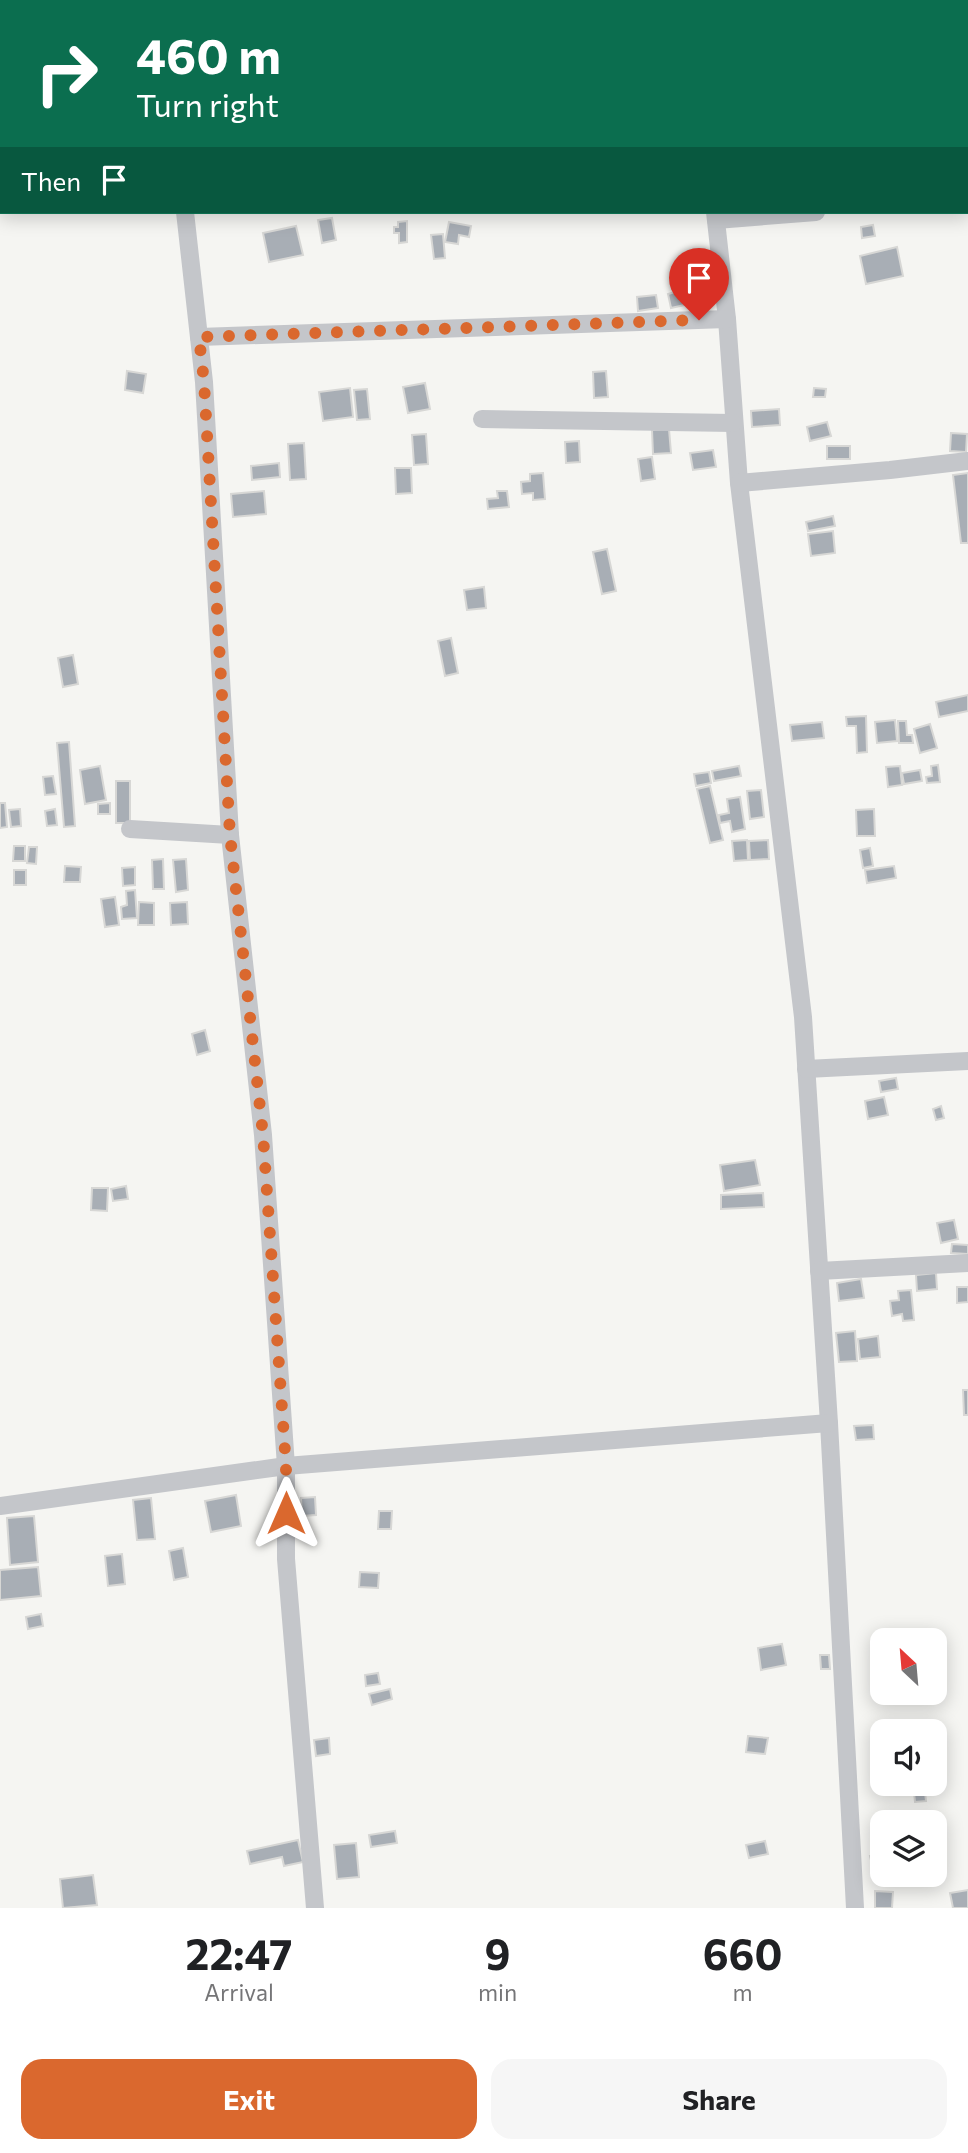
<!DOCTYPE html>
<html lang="en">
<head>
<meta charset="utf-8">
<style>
	body { margin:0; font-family:Commissioner,sans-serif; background:#f6f6f6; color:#202124; height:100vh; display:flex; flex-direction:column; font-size:26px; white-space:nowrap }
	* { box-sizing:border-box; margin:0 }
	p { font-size:23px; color:#757577 }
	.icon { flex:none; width:38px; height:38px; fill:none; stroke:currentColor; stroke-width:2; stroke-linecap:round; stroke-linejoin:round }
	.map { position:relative; height:1908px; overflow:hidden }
	.drawer { display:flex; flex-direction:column; background:#fff; flex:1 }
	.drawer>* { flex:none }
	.banner { position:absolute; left:0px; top:0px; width:970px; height:214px; box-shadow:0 4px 18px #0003; background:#0b6e4f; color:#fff; overflow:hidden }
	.needle { width:46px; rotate:334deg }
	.fabs { position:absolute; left:870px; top:1628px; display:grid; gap:14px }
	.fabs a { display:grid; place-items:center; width:77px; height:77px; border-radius:14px; background:#fff; box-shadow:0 4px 18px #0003; font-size:35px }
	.pin { position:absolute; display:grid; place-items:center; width:60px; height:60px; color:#fff; margin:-72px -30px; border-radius:50% 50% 50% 0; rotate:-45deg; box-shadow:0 0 7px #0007 }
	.pin .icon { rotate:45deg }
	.me { position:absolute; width:77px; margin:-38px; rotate:0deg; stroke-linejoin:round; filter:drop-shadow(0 0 5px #0008) }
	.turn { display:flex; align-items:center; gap:24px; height:147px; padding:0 21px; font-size:32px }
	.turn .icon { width:91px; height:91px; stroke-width:2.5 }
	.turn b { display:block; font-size:49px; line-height:60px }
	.then { display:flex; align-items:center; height:66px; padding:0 21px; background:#0003; gap:14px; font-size:26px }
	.eta { display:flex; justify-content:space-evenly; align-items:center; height:119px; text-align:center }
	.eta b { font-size:42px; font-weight:700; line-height:49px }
	.cta { display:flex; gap:14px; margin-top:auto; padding:14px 21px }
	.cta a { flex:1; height:80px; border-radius:21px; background:#da682e; color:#fff; font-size:28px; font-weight:700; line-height:80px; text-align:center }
	.cta a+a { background:#f6f6f6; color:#202124 }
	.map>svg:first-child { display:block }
	.building { fill:#a8aeb5; stroke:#d7d7d5; stroke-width:2 }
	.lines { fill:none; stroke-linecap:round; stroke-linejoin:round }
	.minor { stroke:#c4c6ca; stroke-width:18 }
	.route { stroke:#da682e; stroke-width:12; stroke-dasharray:0 21.6 }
</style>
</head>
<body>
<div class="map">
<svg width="968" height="1908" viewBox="0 0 968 1908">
	<rect width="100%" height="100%" fill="#f5f5f2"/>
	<g class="building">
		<path d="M332,218l4,22 -14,3 -4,-23z"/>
		<path d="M407,221v21l-8,1v-10h-5v-6h4v-5z"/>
		<path d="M449,222l22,4 -2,11 -10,-2 -1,9 -13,-2z"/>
		<path d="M873,225l2,11 -13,2 -1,-11z"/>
		<path d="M296,226l7,29 -34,7 -6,-29z"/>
		<path d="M443,234l2,24 -11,1 -3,-24z"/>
		<path d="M897,247l6,29 -37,8 -6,-28z"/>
		<path d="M686,289l3,15 -18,4 -3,-14z"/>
		<path d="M656,295l2,13 -20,3 -1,-14z"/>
		<path d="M127,371l19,3 -3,19 -18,-3z"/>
		<path d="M606,371l2,26 -14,1 -1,-26z"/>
		<path d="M425,383l5,26 -22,4 -5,-26z"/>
		<path d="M350,388l3,29 -30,4 -4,-29z"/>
		<path d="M814,388l12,1 -1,8h-12z"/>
		<path d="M367,389l3,30 -13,1 -3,-30z"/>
		<path d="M779,409l1,16 -28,2 -1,-16z"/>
		<path d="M827,422l4,14 -21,5 -3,-14z"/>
		<path d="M669,429l2,24 -18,1 -1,-24z"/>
		<path d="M951,433l16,1 -1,18 -16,-1z"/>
		<path d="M426,434l2,30 -14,1 -2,-30z"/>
		<path d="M579,441l1,21 -14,1 -1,-21z"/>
		<path d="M304,443l2,36 -16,1 -2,-36z"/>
		<rect x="827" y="446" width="23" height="13"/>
		<path d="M713,450l3,17 -23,3 -3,-17z"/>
		<path d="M652,457l3,22 -14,2 -3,-22z"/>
		<path d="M279,463l1,14 -28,3 -1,-14z"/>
		<path d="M395,468h16l1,25 -16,1z"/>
		<path d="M543,473l2,26 -12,1v-7l-11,1 -1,-12 9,-1v-7z"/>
		<path d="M968,473v70h-7l-8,-68z"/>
		<path d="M264,491l2,23 -33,3 -2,-23z"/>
		<path d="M497,491h10l2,16 -21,2 -1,-10 11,-1z"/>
		<path d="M833,516l2,10 -27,5 -2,-9z"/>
		<path d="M833,531l2,22 -24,3 -3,-22z"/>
		<path d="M607,549l9,42 -14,3 -9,-42z"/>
		<path d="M484,587l2,21 -19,2 -3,-20z"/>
		<path d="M451,638l7,35 -13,3 -7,-35z"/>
		<path d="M73,655l5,29 -15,3 -5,-29z"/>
		<path d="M968,695v16l-29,6 -3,-15z"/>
		<path d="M866,716l1,36 -10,1 -1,-27h-9l-1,-9z"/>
		<path d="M895,720l2,21 -20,2 -2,-21z"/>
		<path d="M898,721h8l1,14h5l1,8h-14z"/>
		<path d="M822,722l2,16 -32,3 -2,-16z"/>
		<path d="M930,724l7,24 -17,5 -6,-24z"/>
		<path d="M69,742l6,84 -11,1 -7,-84z"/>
		<path d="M938,765l2,17 -13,1 -1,-6 6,-1 -1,-10z"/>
		<path d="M100,766l6,34 -21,4 -5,-34z"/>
		<path d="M739,766l2,10 -27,5 -2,-10z"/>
		<path d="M900,766l2,19 -14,2 -2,-20z"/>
		<path d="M920,770l2,11 -18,3 -2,-11z"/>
		<path d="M709,772l2,11 -15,3 -2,-12z"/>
		<path d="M53,776l3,18 -11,1 -2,-18z"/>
		<rect x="116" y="781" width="14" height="42"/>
		<path d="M710,786l13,54 -13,3 -13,-54z"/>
		<path d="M761,790l3,27 -14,2 -3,-28z"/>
		<path d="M740,797l5,32 -13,3 -2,-11 -10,2 -1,-8 10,-2 -2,-14z"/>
		<path d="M0,803h5l2,24 -7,1z"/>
		<path d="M110,803v11h-12v-10z"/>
		<path d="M20,809l1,17 -10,1 -2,-17z"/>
		<path d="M55,809l2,16 -10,1 -2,-15z"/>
		<path d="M874,809l1,27h-18l-1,-26z"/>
		<path d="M747,840l1,20 -14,1 -2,-20z"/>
		<path d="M768,840l1,19 -19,1 -1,-19z"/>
		<path d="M14,846h11v15h-12z"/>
		<path d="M29,847h8l-1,17 -9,-1z"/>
		<path d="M870,848l3,18 -10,2 -3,-18z"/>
		<path d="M163,859l1,30h-11l-1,-29z"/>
		<path d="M186,859l2,31 -12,2 -3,-32z"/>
		<path d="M65,866l16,1 -1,15h-16z"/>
		<path d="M894,866l2,12 -29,5 -2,-13z"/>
		<path d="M135,867v18l-12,1 -1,-18z"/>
		<rect x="14" y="870" width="12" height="15"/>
		<path d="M135,890l2,28 -15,1 -1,-12 6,-2 -1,-14z"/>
		<path d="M115,897l4,28 -14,2 -4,-28z"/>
		<path d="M139,902l15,1v22h-16z"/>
		<path d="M187,902l1,22 -17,1 -1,-22z"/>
		<path d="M205,1030l5,21 -13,4 -5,-21z"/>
		<path d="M896,1078l2,11 -17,3 -2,-11z"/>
		<path d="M884,1097l4,18 -20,4 -3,-18z"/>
		<path d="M941,1106l3,12 -8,2 -3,-11z"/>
		<path d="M755,1160l5,25 -36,6 -4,-26z"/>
		<path d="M126,1186l2,13 -15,2 -2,-12z"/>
		<path d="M92,1188h16l-1,23 -16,-1z"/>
		<path d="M763,1193l1,14 -43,2v-14z"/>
		<path d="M954,1220l4,19 -17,4 -4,-20z"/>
		<path d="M952,1244l16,1v9l-17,-1z"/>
		<path d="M936,1273l1,16 -20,2 -1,-16z"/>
		<path d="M861,1279l3,19 -25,3 -2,-18z"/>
		<path d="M957,1287h11v15l-11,1z"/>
		<path d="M911,1290l3,30 -11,1 -1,-7 -10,2 -2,-15 9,-1 -1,-9z"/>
		<path d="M855,1331l2,30 -18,1 -3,-29z"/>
		<path d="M878,1336l2,21 -20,2 -2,-20z"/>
		<path d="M963,1390h5v25h-4z"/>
		<path d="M873,1425l1,14 -18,1 -2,-14z"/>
		<path d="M236,1495l5,31 -30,6 -6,-31z"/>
		<path d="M315,1497l1,18 -14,1 -1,-18z"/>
		<path d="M151,1498l4,41 -18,1 -4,-40z"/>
		<path d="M379,1511h13l-1,18h-13z"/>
		<path d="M34,1516l4,46 -28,3 -3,-47z"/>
		<path d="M183,1548l5,29 -14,3 -5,-29z"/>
		<path d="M122,1554l3,30 -17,2 -3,-30z"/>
		<path d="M38,1567l3,29 -41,4v-30z"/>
		<path d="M360,1572l19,1 -1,15 -19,-1z"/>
		<path d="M41,1614l2,12 -15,3 -2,-12z"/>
		<path d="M782,1644l4,21 -25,5 -3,-22z"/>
		<path d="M820,1655h9l1,14h-9z"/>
		<path d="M378,1673l2,11 -14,2 -1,-11z"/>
		<path d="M390,1689l2,10 -20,6 -3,-11z"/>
		<path d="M748,1736l20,2 -3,16 -19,-2z"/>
		<path d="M329,1738l1,16 -14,2 -2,-16z"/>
		<path d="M913,1783h11l2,18 -11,1z"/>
		<path d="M395,1831l2,12 -26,4 -2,-12z"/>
		<path d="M298,1840l5,22 -19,4 -2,-9 -32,7 -3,-13z"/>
		<path d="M765,1841l3,13 -19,4 -3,-13z"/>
		<path d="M356,1843l3,34 -22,2 -3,-34z"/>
		<path d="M882,1853v13l-9,2 -3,-12z"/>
		<path d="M93,1875l4,30 -34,3 -3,-29z"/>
		<path d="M968,1890v18h-15l-3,-15z"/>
		<path d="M875,1891l18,1 -1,16h-17z"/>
	</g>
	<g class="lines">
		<g class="minor">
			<path d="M162,0v2"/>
			<path d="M692,0l1,2"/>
			<path d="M185,212l19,170 26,453 33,300 23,331v93l29,349"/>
			<path d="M715,212l12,107 12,164 64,534 26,406 26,485"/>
			<path d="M716,220l100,-8"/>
			<path d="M199,337l528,-18"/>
			<path d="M482,419l251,4"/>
			<path d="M739,483l151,-13 78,-9"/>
			<path d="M130,829l100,6"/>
			<path d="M806,1069l162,-8"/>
			<path d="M819,1271l149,-8"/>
			<path d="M0,1506l286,-40 543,-43"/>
		</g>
	</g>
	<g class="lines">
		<path class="route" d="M286,1513v-47l-23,-331 -33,-300 -26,-453 -5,-45 500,-17"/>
	</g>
</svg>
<div class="fabs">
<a><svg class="needle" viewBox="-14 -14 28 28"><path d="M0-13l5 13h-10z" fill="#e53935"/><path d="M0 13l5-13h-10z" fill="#757577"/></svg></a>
<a><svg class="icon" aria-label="sound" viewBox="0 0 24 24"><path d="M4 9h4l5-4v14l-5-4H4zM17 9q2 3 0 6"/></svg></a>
<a><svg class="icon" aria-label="layers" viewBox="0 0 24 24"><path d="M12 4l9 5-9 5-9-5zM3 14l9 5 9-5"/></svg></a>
</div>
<div class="pin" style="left:699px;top:320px;background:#d93025"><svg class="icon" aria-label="arrive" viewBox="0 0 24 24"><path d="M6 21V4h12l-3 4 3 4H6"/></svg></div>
<svg class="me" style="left:286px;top:1513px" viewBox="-20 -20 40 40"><path d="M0-17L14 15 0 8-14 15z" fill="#da682e" stroke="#fff" stroke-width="4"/></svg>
<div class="banner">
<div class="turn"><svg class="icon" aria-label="right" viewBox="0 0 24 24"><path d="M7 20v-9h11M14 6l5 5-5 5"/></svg><div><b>460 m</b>Turn right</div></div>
<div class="then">Then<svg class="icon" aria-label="arrive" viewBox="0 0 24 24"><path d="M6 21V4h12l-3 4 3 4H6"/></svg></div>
</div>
</div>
<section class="drawer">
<div class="eta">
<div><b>22:47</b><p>Arrival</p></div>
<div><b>9</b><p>min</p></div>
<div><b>660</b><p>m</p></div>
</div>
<div class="cta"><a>Exit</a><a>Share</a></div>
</section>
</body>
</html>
